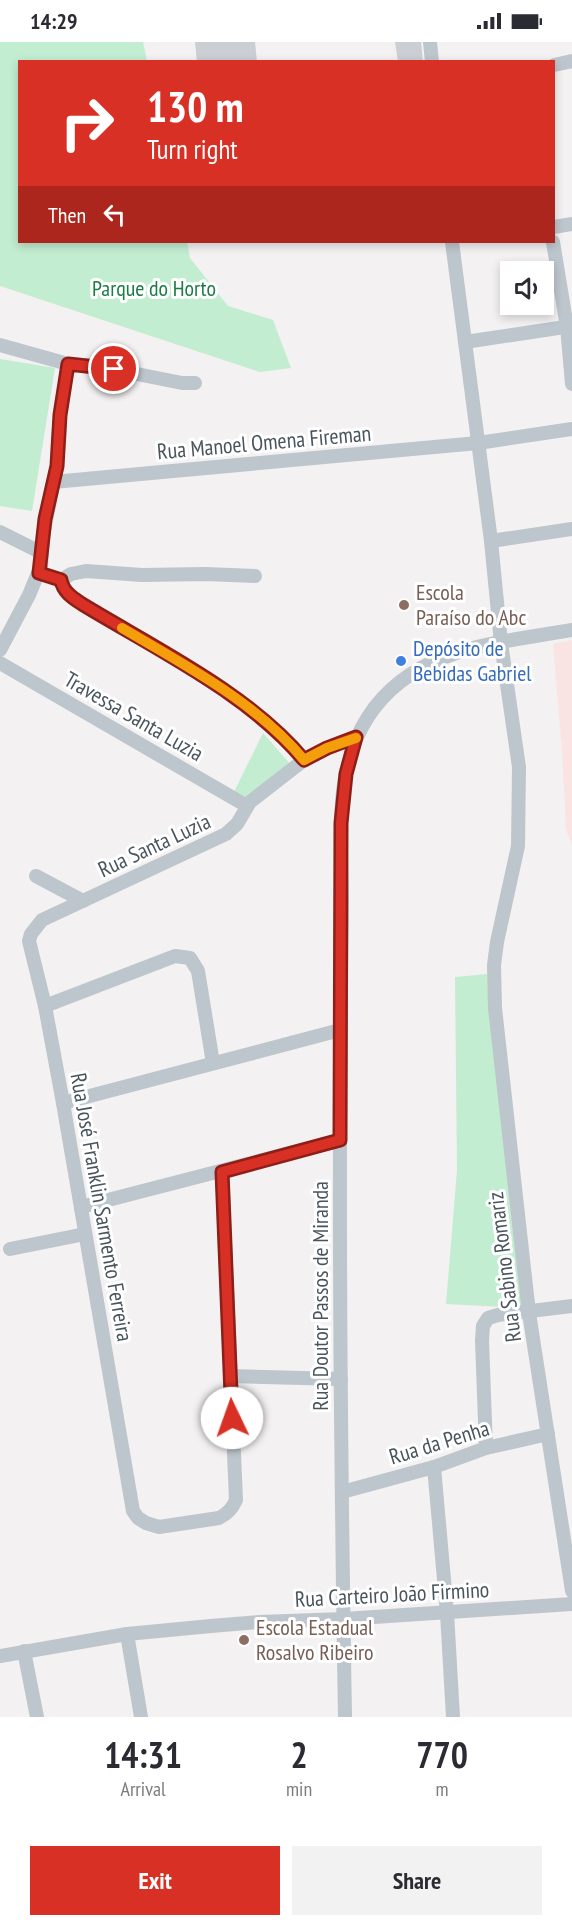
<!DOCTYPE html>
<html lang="en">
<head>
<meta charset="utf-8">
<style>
	body { margin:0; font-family:"PT Sans Narrow",sans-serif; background:#f2f2f3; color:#2b2b33; height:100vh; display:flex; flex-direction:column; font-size:22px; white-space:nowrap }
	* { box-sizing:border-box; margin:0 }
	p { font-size:20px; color:#7c7c81 }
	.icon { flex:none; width:33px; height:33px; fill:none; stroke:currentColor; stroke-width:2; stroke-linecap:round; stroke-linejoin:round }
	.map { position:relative; height:1675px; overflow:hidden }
	.details { display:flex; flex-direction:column; background:#fff; flex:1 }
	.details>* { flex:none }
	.top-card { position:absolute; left:18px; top:18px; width:537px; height:183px; border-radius:0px; box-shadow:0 3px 9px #0003; background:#d93025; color:#fff; overflow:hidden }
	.controls { position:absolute; left:500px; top:219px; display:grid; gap:12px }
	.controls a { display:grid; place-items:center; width:54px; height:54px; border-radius:0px; background:#fff; box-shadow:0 3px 9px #0003; font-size:30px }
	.pin { position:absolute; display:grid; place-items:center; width:51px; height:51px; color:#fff; margin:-26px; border:3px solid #fff; border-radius:50%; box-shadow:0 2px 6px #0007 }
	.me { position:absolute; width:66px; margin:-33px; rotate:357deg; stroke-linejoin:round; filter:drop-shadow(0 0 4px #0008) }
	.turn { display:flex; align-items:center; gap:21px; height:126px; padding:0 30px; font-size:27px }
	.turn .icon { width:78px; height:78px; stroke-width:2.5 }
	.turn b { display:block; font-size:42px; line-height:51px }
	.then { display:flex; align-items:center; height:57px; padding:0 30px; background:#0003; gap:12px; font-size:22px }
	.eta { display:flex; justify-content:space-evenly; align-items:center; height:102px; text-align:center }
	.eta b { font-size:36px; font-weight:700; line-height:42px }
	.primary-button { display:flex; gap:12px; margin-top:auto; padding:12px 30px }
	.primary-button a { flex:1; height:69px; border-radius:0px; background:#d93025; color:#fff; font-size:24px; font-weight:700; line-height:69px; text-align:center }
	.primary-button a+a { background:#f2f2f3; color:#2b2b33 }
	.status { display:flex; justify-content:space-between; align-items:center; height:42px; padding:0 30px; background:#fff; direction:ltr }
	.status svg { height:16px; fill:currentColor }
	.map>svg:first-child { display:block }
	.medical { fill:#fae4e3 }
	.green { fill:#c2edd0 }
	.building { fill:#cbced3 }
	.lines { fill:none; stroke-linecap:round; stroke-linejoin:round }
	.minor { stroke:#bdc6cc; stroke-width:14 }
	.route-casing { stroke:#8d1f18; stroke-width:15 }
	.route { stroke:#d93025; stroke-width:10 }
	.slow { stroke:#f59e0b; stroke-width:10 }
	.education-dot { fill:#8d6e63; stroke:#fff; stroke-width:2 }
	.shop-dot { fill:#3f7fe0; stroke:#fff; stroke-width:2 }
	.labels { text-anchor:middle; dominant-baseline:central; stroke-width:6; stroke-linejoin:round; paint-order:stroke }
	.park-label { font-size:22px; fill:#1d7c46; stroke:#fff }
	.street-label { font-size:22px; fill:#49555d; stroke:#fff }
	.education-label { font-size:22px; fill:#785e54; stroke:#fff; text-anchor:start }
	.shop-label { font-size:22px; fill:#366cbe; stroke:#fff; text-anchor:start }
</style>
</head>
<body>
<div class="status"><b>14:29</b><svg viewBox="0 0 49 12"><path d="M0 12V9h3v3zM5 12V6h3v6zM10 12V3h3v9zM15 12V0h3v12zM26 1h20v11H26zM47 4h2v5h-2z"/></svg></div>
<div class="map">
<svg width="572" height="1675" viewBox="0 0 572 1675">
	<rect width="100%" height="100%" fill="#f3f1f1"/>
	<path class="medical" d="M572,598v205l-6,-15 -4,-78 -9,-108z"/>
	<g class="green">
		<path d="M0,0h143l4,19 -127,1v180h167l3,16 38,48 45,14 18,48 -31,4 -260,-86z"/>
		<path d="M0,317l55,9 -23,143 -32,-5z"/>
		<path d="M263,691l29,33 -49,37 -10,-9z"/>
		<path d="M487,932l40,334 -81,-4 11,-134 -2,-193z"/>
	</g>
	<g class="building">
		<path d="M195,0h60l2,20h-60z"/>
		<path d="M395,0h26l2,20h-25z"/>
	</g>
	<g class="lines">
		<g class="minor">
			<path d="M430,0l2,20"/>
			<path d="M554,23l18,-4"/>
			<path d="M554,185l18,-3"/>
			<path d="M452,200l39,299 10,102 18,124 -1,79 -21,96 -3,23 1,43 34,305 43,278"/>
			<path d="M553,200l14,85 5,57"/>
			<path d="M465,300l107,-16"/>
			<path d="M0,303l68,19 29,2 85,17h13"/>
			<path d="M53,440l425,-39 94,-14"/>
			<path d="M0,490l42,21"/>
			<path d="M491,499l81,-12"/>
			<path d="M61,538c2,12 12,18 21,24 74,46 166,89 222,156"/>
			<path d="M61,538l10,-6 15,-3 56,4 64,-1 49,2"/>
			<path d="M0,608l29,-55 12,-29 2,-31 14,-69 3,-51 8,-51"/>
			<path d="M0,621l247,143"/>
			<path d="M36,834l47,25"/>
			<path d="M45,964l130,-50 15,2 8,13 15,92"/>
			<path d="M63,1061l277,-73"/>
			<path d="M222,1130l14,328c-4,9 -8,13 -17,18l-60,9 -13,-4 -8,-5 -5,-7 -70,-408 -18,-97 -16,-65 2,-7 11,-14 184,-86 11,-10 13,-22 54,-42 23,-12 29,-11"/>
			<path d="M81,1165l259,-67"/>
			<path d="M10,1207l75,-15"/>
			<path d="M230,1334l111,3"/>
			<path d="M486,1406l-4,-107 1,-15 5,-8 10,-3 74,-9"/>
			<path d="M434,1425l13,146 6,104"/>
			<path d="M342,1450l92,-25 52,-19 62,-14"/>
			<path d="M127,1592l14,83"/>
			<path d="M24,1609l13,66"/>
			<path d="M0,1614l127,-22 84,-8 48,-4 85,-3 228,-15"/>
			<path d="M345,1675c-4,-240 -7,-480 -4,-720 0,-31 1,-62 1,-93 0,-62 -10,-132 26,-187 45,-70 130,-74 204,-87"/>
		</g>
	</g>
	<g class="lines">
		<g class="route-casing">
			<path id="route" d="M114,327l-46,-5 -8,51 -3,51 -12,53 -6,54 22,7c2,12 12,18 21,24 74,45 166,89 222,156l23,-12 29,-11 -10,37 -5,49 -1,317 -118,32 10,246"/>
		</g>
		<use href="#route" class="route"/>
		<path class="slow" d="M122,586c64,38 134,74 182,132l23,-12 29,-10"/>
	</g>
	<g class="education-dot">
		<circle cx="404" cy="563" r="6"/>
		<circle cx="244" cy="1598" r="6"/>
	</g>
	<circle class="shop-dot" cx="401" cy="619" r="6"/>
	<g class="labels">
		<g class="park-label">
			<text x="154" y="246">Parque do Horto</text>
		</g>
		<g class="street-label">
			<text transform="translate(264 400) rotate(-5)">Rua Manoel Omena Fireman</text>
			<text transform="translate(134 674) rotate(30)">Travessa Santa Luzia</text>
			<text transform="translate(154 803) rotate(-25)">Rua Santa Luzia</text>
			<text transform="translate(102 1165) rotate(80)">Rua José Franklin Sarmento Ferreira</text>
			<text transform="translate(504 1225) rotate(-97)">Rua Sabino Romariz</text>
			<text transform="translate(320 1254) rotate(-90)">Rua Doutor Passos de Miranda</text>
			<text transform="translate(439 1400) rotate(-17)">Rua da Penha</text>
			<text transform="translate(392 1552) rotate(-3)">Rua Carteiro João Firmino</text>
		</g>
		<g class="education-label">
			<text x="416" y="550">Escola<tspan x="416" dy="25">Paraíso do Abc</tspan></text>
			<text x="256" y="1585">Escola Estadual<tspan x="256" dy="25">Rosalvo Ribeiro</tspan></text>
		</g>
		<g class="shop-label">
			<text x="413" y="606">Depósito de<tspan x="413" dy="25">Bebidas Gabriel</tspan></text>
		</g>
	</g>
</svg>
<div class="controls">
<a><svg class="icon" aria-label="sound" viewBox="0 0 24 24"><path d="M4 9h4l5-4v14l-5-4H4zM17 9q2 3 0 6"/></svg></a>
</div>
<div class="pin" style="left:114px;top:327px;background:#d93025"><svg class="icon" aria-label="arrive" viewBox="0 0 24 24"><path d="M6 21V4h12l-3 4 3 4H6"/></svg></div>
<svg class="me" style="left:232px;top:1376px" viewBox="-20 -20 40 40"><circle r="19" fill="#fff"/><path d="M0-13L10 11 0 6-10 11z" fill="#d93025"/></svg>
<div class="top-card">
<div class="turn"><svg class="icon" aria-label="right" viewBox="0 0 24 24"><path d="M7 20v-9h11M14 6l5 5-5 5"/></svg><div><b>130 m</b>Turn right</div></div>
<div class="then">Then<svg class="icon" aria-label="left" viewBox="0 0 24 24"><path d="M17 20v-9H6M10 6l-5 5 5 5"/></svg></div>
</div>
</div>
<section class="details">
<div class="eta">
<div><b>14:31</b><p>Arrival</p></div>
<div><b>2</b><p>min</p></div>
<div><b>770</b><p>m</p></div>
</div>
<div class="primary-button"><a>Exit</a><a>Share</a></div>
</section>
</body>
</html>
